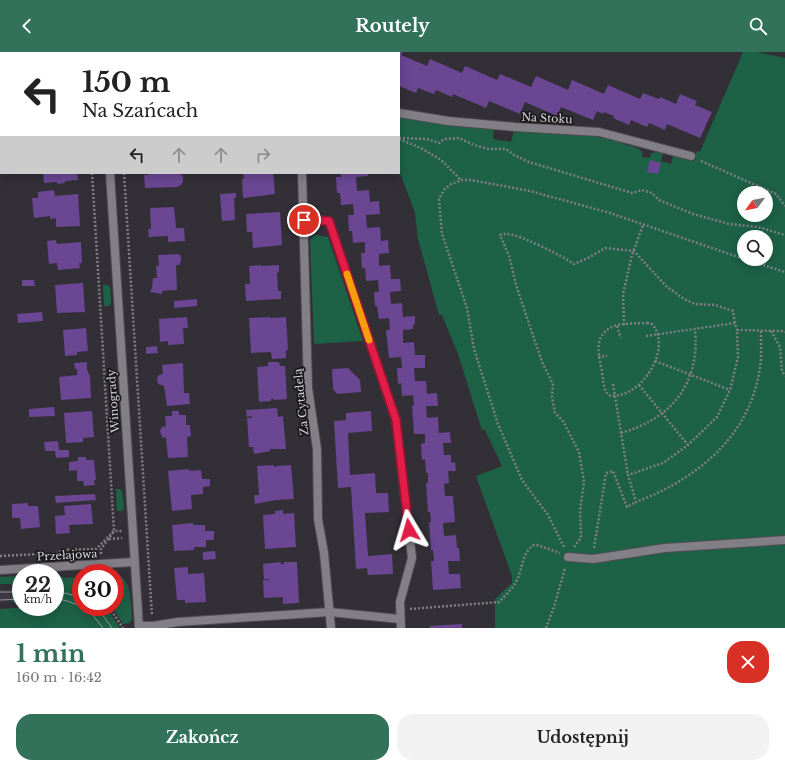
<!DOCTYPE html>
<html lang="pl">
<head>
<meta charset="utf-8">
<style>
	body { margin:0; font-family:"Libre Baskerville",serif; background:#f2f2f2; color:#222; height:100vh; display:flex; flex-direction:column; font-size:15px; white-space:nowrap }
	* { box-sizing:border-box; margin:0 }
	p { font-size:13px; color:#767676 }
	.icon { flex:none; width:22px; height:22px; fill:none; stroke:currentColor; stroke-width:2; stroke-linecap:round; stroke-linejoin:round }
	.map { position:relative; height:576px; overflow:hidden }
	.drawer { display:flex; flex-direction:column; background:#fff; flex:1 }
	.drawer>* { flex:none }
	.hud { position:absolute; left:0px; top:0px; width:400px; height:122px; box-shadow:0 2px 10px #0003; background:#fff; color:#222; overflow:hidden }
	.needle { width:26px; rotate:238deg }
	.controls { position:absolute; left:737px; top:134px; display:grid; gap:8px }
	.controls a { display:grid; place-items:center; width:36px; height:36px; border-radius:50%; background:#fff; box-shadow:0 2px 10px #0003; font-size:20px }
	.speed { position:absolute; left:12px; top:512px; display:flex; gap:8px; font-size:20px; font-weight:700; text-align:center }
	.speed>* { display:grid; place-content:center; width:52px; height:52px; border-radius:50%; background:#fff; box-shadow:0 2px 10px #0003; line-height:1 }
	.speed small { font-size:10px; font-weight:400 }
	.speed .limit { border:6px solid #d22; background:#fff; color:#111 }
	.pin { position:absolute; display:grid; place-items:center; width:34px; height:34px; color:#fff; margin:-17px; border:2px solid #fff; border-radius:50%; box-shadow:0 1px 4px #0007 }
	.me { position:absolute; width:44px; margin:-22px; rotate:353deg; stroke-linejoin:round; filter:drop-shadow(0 0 3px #0008) }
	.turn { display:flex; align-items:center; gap:14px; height:84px; padding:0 16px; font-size:18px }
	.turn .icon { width:52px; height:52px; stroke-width:2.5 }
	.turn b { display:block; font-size:28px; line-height:34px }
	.lanes { display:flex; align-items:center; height:38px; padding:0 16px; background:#0003; justify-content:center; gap:20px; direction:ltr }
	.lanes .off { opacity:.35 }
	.round { display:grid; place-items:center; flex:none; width:42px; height:42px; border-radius:16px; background:#f2f2f2 }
	.overview { display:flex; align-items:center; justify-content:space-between; height:68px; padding:0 16px }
	h1 { font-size:24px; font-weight:700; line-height:30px; color:#32725a }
	.cta { display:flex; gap:8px; margin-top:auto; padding:8px 16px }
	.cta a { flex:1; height:46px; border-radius:16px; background:#32725a; color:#fff; font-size:16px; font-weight:700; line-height:46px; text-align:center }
	.cta a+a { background:#f2f2f2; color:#222 }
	header { display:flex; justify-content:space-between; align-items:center; height:52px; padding:0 16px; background:#32725a; color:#fff; font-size:18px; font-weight:700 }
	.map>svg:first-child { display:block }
	.built { fill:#3d3844 }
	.green { fill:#1d6147; fill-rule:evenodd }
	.building { fill:#6a4693 }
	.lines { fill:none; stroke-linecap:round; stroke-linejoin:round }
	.service-casing { stroke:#4f4d51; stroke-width:10 }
	.pedestrian-casing { stroke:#4f4d51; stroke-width:10 }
	.minor-casing { stroke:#4f4d51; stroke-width:10 }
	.tertiary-casing { stroke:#4f4d51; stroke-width:10 }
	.path { stroke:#817f84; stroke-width:2.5; stroke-dasharray:2 2; stroke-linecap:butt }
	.service { stroke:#827f86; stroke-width:8 }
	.pedestrian { stroke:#827f86; stroke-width:8 }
	.minor { stroke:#827f86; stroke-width:8 }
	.tertiary { stroke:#827f86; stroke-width:8 }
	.tram { stroke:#97959a; stroke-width:1 }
	.route-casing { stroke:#92132f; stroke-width:10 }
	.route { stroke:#e11d48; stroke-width:7 }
	.slow { stroke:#f59e0b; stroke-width:7 }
	.labels { text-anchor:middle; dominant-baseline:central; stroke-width:3.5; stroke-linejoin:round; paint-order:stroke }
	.street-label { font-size:11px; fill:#d6d4d8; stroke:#19181b }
</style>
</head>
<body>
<header><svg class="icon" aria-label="back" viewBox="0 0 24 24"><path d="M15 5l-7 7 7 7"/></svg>Routely<svg class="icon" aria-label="search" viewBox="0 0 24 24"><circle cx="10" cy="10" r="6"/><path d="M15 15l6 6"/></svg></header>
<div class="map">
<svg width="785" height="576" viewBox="0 0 785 576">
	<rect width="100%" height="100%" fill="#323036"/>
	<path class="built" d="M12,537v13l-12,1v-13z"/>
	<g class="green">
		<path d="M743,0h14l28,6v570h-290v-29l17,-16v-7l-36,-100 26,-10 -17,-36h-3l-24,-76 -16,-39h-3l-21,-76 -3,-26 -16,-43v-53l47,8 48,4 -1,10 18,3 3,-11 71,4 14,2 24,5v2l15,4 4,4v5l7,1 3,-5 5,-1 6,1 -2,8 10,3 2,-8 21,5 3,-10 3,1zM744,141h22v22h-22zM744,185h22v22h-22z"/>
		<path d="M317,183l11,2 35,104 -49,3 -4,-104 3,-4z"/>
		<path d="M103,233h4l3,2 1,16 -2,3h-5z"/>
		<path d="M116,437h4l2,2 2,18 -3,2h-4z"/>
		<path d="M105,520c29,0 25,27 27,48l-3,3 -6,1 -11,-17h3v-34z"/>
		<path d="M55,522h2l7,4 17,-1v30h25l14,21h-120v-19l31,-2h26l-2,-1z"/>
		<path d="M21,524v8h-21v-7z"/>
		<rect x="12" y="537" width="9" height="13"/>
	</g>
	<g class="building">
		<path d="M399,0h4l-2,3 26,11 3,-7 32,14 3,-7 32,14 3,-6 31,13 5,-11 32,14 4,-10 32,14 4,-9 32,14 3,-6 16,6 1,-2 16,7 4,-10 17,7 -2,4 17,7 -12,26 -33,-14 -2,6 -16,-7 -2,4 -16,-7 -2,5 -16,-7 1,-2 -10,-4 -1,2 -6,-3 -4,9 -32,-13 -4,9 -32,-14 -5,12 -31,-13 -3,7 -33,-14 -1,3 -16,-7 -2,4 -16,-6 -2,5 -17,-7z"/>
		<path d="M650,108l11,3 -3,11 -11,-2z"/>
		<path d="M43,121h34l1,7 -13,1v2l-8,1v-2l-13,1z"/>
		<path d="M148,121h32l3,4v5l-2,3 -4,2 -32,1 -1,-13h4z"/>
		<path d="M243,121h30l2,21 -32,4 -1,-19h2z"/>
		<path d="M341,121h27v3l-12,1 1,14 12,-1 1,12 9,-1 1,13 -14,1 1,13 13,-1 1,14 7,-1 1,13 -10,1v12l11,-1 1,14h9l1,12 -11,1 1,12 11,-1 1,14 12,-1v8l-2,1v4l-10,1v13l11,-1 1,13h10v13h-11l1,13h11l1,13 10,-1 1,13h-12l1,12 11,-1 1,16 11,-1 1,11h-8l1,12h7v8l4,-1 1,9h-8l1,12 -5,1 1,12h8l2,26 -12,1 1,13 12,-1 1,13h2l1,13h-12l1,13h11l1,14 -28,2 -2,-29h3l-1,-11h-2l-2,-28h2l-1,-10h-2l-2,-29h2v-10h-2l-1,-14 -3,1 -1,-16 4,-1v-9h-11l-2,-28 2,-1 -1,-10 -11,1 -1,-13 -3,1 -1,-16h5l-1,-11 -12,1 -3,-28h4l-1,-12 -10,1 -2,-13h-2l-1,-14h5l-1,-12 -12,1 -1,-13h-3l-1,-15h4v-11l-12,1 -1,-12h-3l-1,-16h6l-1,-11 -12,1 -1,-12h-3l-1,-16h5z"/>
		<path d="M54,138l1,6 23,-2 2,32 -24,1v-9l-6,1v-3l-16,2 -2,-20h6v-6z"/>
		<path d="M236,141v5h-2l1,22 -13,1 -2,-27z"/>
		<path d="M174,155l2,21h8l1,13 -17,1v-6l-19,1 -1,-8h3l-1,-21z"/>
		<path d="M280,160l2,33 -29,3 -1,-16h-5l-1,-18z"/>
		<path d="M56,188l1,4 24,-2 1,21h-3l1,5 -22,2 -1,-7 -8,1 -2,-23z"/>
		<path d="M178,202l3,2v5l-2,4h-3l1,25 -15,1v3l-12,-2 2,-4 1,-10h4l-1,-12h3l-1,-11z"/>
		<path d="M261,213v1l18,-1v7l-2,1 1,18h3v8l-35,2 -1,-17h5l-1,-18z"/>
		<path d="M22,228h12l1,6h-13z"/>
		<path d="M83,231l2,29 -28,1 -2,-28z"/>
		<path d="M197,247v7l-23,2v-7z"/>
		<path d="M42,260l1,9 -25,2 -1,-9z"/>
		<path d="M187,265l1,11h-5l1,16 -16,1v-4l-8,1 -1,-23z"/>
		<path d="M270,265v1l16,-1 2,33h-2v8l-14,1 -1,-7 -20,1 -2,-35z"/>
		<path d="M86,276l2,23 -11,1v3l-12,1 -2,-26z"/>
		<path d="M157,294l1,7 -12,1v-7z"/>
		<path d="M87,310v7l2,6h1l1,23 -30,2 -2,-23 18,-2v-6h-2l-1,-6z"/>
		<path d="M268,310h11l1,4h5l2,33 -13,1v-1h-3v2l-12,1 -2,-35 11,-1z"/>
		<path d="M183,311l1,30h5l1,11 -23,2 -3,-20 -6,-2 -1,-6 2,-3 4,-1 -1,-9z"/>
		<path d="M348,316l12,12 1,12 -24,2 -4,-5 -1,-20z"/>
		<path d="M54,355l1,9 -26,1v-8z"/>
		<path d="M277,356l1,9 5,-1 3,33h-16v2l-16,3 -1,-7h-4l-2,-29h5v-2l-5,1 -1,-7z"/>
		<path d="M92,359l2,26 -11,1v4l-17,1 -2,-30z"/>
		<path d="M172,359h7v4h7v10h4l1,11 -4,1 1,20 -20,1 -2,-20 -4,-1 -2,-6 2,-4 4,-1 -1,-10h7z"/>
		<path d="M371,359l1,20 -24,2 2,42 25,-2 1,20h12l1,19 -24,1 3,43 24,-2 1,20 -25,1 -1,-7 -11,1 -5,-82 -13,1 -4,-67 12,-1v-7z"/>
		<path d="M58,389l1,9h10v7l-13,1 -1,-7h-10l-1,-9z"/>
		<path d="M78,405h8v3h8l2,20h-2l1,5 -11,1 -1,-5h-6v-11l-8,1v-9l9,-1z"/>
		<path d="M274,413v2h2v-1l15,-1 3,34 -18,1 -21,4 -1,-9h5l-2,-29z"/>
		<path d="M189,417v2l12,-1 1,9h8v7l-7,1v7l-12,1 1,14 -20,2 -4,-40z"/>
		<path d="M95,442l1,6 -40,3 -1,-7z"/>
		<path d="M28,451v3h10l2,21 -19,2 -1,-11h-8v-14z"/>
		<path d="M91,452l2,20 -24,1 1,8 -14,1 -1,-18 10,-1 -1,-9z"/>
		<path d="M283,458v4l11,-1 2,34 -31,2 -2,-34 12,-1v-3z"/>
		<path d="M193,471v2h12v6h9v9h-8v7h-12v3l-20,1 -2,-26z"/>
		<path d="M215,499l1,8 -13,1v-8z"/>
		<path d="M280,510l1,2h3v-2h13l2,41 -16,1v-7l-19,1 -1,-18h6v-1h-5l-1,-15z"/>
		<path d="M188,515v7l16,-1 2,29 -21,1v-3h-8l-3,-32z"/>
		<path d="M462,572v4h-32v-2z"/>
	</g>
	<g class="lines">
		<g class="service-casing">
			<path id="service" d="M139,574h14l25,-4 151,-10 71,7"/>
		</g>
		<g class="pedestrian-casing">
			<path id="pedestrian" d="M568,505l25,2 72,-11 120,-8"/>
		</g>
		<g class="minor-casing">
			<g id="minor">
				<path d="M279,0l1,1"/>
				<path d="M399,61l49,8 67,6 84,5 92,24"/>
				<path d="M302,121l6,215 9,61 1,70 6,34 7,75"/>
				<path d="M304,168l25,1 67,199 16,138 -12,44 1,26"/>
				<path d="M0,518l134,-8"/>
			</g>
		</g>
		<g class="tertiary-casing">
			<g id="tertiary">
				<path d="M102,0v1"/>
				<path d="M110,121l29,455"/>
			</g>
		</g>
		<g class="path">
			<path d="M84,0v1"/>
			<path d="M116,0v1"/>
			<path d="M399,86l28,1 12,4 5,-4 15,-1 15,7 15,4h17l8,6 15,7 103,31 10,-3 10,3 7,7 34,14 36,10 29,3 27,8"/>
			<path d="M399,87l22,9 20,12 20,20"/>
			<path d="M701,109l75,33 9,12"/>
			<path d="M92,121l22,358 -13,18v6"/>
			<path d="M124,121l28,443"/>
			<path d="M744,207l41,13"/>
			<path d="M647,271l5,1c22,25 -13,78 -44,71 -5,-8 -5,-15 -6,-24 -3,-15 -9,-33 8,-43 10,-6 26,-4 37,-5z"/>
			<path d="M624,273l-1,-31 9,-39 11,-30"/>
			<path d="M617,274l4,12"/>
			<path d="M761,279c0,14 1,29 -2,42 -11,65 -64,107 -123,129l-8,-27 35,-12 25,-18 29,-28 13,-27 8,-33 -1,-27 47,1 1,1"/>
			<path d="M771,279l9,16 2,24 3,5"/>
			<path d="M646,284l89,-13 2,7"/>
			<path d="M598,305l9,-1"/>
			<path d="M655,309l75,29"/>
			<path d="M613,332l15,91"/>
			<path d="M639,333l49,60"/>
			<path d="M621,381c52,-15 79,-50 74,-104"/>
			<path d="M109,487l13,-1"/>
			<path d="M564,495l-16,-32 -26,-35 -24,-56 -24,-75 -7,-41 -25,-74 -3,-35 5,-9 7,-6 11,-4h9l59,11 80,22 134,46"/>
			<path d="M574,495l7,-9 -1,-28 4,-28 -5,-30 -16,-31 -8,-8 -3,-16 1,-13 -11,-22 -26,-77 -7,-29 -9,-21c2,-1 4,-1 7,-1 12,0 55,22 67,30l14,-6 17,-10 29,3 32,35 18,13 11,5 20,1 18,6 2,12"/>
			<path d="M594,496l12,-75 7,-2 14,36 9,-5"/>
			<path d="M0,504l58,-3 4,-3 34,-1 18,-18h9"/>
			<path d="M109,555l14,21"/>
			<path d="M410,557l89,-7c6,-6 13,-13 17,-20 7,-12 5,-29 18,-37h3l23,8"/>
			<path d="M546,576l8,-21 11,-39"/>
		</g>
		<use href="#service" class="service"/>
		<use href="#pedestrian" class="pedestrian"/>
		<use href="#minor" class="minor"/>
		<use href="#tertiary" class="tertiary"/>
		<g class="tram">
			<path d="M55,539l14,3 12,4"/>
			<path d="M0,540h21"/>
			<path d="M55,546l12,3 14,5"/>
			<path d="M0,548l21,-1"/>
			<path d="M82,555l10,7 11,14"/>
			<path d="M96,555l8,10 8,11"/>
		</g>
	</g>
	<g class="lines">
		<g class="route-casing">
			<path id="route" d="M304,168l25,1 67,199 13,110"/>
		</g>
		<use href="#route" class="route"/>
		<path class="slow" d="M347,222l22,66"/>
	</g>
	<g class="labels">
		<g class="street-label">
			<text transform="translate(547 66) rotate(3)">Na Stoku</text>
			<text transform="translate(113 349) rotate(-94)">Winogrady</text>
			<text transform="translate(301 350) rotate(-96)">Za Cytadelą</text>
			<text transform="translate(67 503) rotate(-3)">Przełajowa</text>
		</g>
	</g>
</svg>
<div class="controls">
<a><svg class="needle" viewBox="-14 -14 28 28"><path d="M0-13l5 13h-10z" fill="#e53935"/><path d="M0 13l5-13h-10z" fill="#767676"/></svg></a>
<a><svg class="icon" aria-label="search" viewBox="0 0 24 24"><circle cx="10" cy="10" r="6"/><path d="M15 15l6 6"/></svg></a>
</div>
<div class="speed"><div>22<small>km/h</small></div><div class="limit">30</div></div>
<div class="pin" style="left:304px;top:168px;background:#d93025"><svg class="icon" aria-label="arrive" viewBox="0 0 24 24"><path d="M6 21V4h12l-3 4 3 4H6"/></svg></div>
<svg class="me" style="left:409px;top:478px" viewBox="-20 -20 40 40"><path d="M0-17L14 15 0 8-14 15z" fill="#e11d48" stroke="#fff" stroke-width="4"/></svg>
<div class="hud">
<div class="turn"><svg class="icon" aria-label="left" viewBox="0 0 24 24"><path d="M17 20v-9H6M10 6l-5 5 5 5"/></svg><div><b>150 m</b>Na Szańcach</div></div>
<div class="lanes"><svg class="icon" aria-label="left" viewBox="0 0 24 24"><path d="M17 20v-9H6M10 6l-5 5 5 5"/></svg><svg class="icon off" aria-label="ahead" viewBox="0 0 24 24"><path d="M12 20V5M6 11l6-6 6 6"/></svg><svg class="icon off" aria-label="ahead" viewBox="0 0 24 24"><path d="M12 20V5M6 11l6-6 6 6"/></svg><svg class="icon off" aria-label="right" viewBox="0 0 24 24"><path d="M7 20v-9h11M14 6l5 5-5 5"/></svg></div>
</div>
</div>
<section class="drawer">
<div class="overview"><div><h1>1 min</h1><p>160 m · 16:42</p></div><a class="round" style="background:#d93025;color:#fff"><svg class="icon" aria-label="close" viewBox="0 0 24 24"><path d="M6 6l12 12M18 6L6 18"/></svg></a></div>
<div class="cta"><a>Zakończ</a><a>Udostępnij</a></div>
</section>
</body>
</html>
